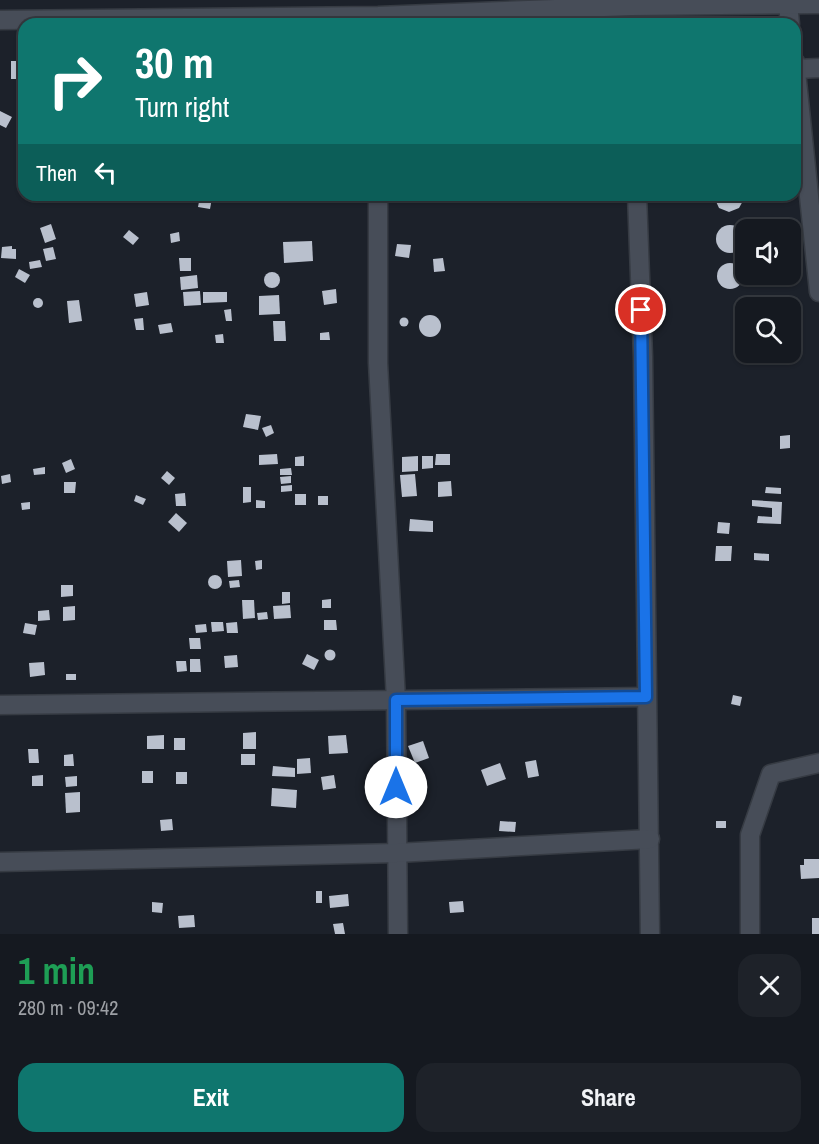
<!DOCTYPE html>
<html lang="en">
<head>
<meta charset="utf-8">
<style>
	body { margin:0; font-family:"Archivo Narrow",sans-serif; background:#1e2229; color:#f1f3f6; height:100vh; display:flex; flex-direction:column; font-size:22px; white-space:nowrap }
	* { box-sizing:border-box; margin:0 }
	p { font-size:20px; color:#9da0a5 }
	.icon { flex:none; width:33px; height:33px; fill:none; stroke:currentColor; stroke-width:2; stroke-linecap:round; stroke-linejoin:round }
	.map { position:relative; height:934px; overflow:hidden }
	.drawer { display:flex; flex-direction:column; background:#151920; flex:1 }
	.drawer>* { flex:none }
	.top-card { position:absolute; left:18px; top:18px; width:783px; height:183px; border-radius:18px; box-shadow:0 2px 4px #0004,0 0 0 2px #34383e; background:#0f766e; color:#fff; overflow:hidden }
	.tools { position:absolute; left:735px; top:219px; display:grid; gap:12px }
	.tools a { display:grid; place-items:center; width:66px; height:66px; border-radius:12px; background:#151920; box-shadow:0 2px 4px #0004,0 0 0 2px #34383e; font-size:30px }
	.pin { position:absolute; display:grid; place-items:center; width:51px; height:51px; color:#fff; margin:-26px; border:3px solid #fff; border-radius:50%; box-shadow:0 2px 6px #0007 }
	.me { position:absolute; width:66px; margin:-33px; rotate:0deg; stroke-linejoin:round; filter:drop-shadow(0 0 4px #0008) }
	.turn { display:flex; align-items:center; gap:21px; height:126px; padding:0 18px; font-size:27px }
	.turn .icon { width:78px; height:78px; stroke-width:2.5 }
	.turn b { display:block; font-size:42px; line-height:51px }
	.then { display:flex; align-items:center; height:57px; padding:0 18px; background:#0003; gap:12px; font-size:22px }
	.round { display:grid; place-items:center; flex:none; width:63px; height:63px; border-radius:18px; background:#1e2229 }
	.headline { display:flex; align-items:center; justify-content:space-between; height:102px; padding:0 18px }
	h1 { font-size:36px; font-weight:700; line-height:45px; color:#1e9e55 }
	.primary-button { display:flex; gap:12px; margin-top:auto; padding:12px 18px }
	.primary-button a { flex:1; height:69px; border-radius:18px; background:#0f766e; color:#fff; font-size:24px; font-weight:700; line-height:69px; text-align:center }
	.primary-button a+a { background:#1e2229; color:#f1f3f6 }
	.map>svg:first-child { display:block }
	.building { fill:#b9c0cd }
	.lines { fill:none; stroke-linecap:round; stroke-linejoin:round }
	.minor-casing { stroke:#363b43; stroke-width:21 }
	.minor { stroke:#474d58; stroke-width:18 }
	.route-casing { stroke:#114b97; stroke-width:15 }
	.route { stroke:#1a73e8; stroke-width:10 }
</style>
</head>
<body>
<div class="map">
<svg width="819" height="934" viewBox="0 0 819 934">
	<rect width="100%" height="100%" fill="#1c212a"/>
	<g class="building">
		<rect x="11" y="61" width="13" height="18"/>
		<path d="M0,111l12,6 -6,11 -6,-3z"/>
		<path d="M713,195h31v4l-5,9 -10,4 -10,-4z"/>
		<path d="M200,196l12,2 -2,11 -12,-2z"/>
		<path d="M51,224l5,15 -11,4 -5,-15z"/>
		<circle cx="730" cy="239" r="14"/>
		<path d="M129,230l10,8 -6,7 -10,-8z"/>
		<path d="M179,232l1,9 -9,2 -1,-9z"/>
		<path d="M312,241l1,20 -29,2 -1,-21z"/>
		<path d="M397,244l14,1 -2,13 -14,-2z"/>
		<path d="M12,246v3h4v10l-15,-1 1,-11z"/>
		<path d="M53,247l3,12 -10,2 -3,-12z"/>
		<path d="M179,258h12v13h-11z"/>
		<path d="M443,258l2,13 -11,1 -1,-13z"/>
		<path d="M40,260l2,7 -12,2 -1,-7z"/>
		<circle cx="730" cy="276" r="13"/>
		<path d="M19,269l11,6 -5,8 -10,-6z"/>
		<circle cx="272" cy="280" r="8"/>
		<path d="M197,275l1,13 -17,2 -1,-13z"/>
		<path d="M336,289l1,14 -13,2 -2,-14z"/>
		<path d="M200,291l1,14 -17,1 -1,-14z"/>
		<path d="M147,292l2,13 -13,2 -2,-13z"/>
		<path d="M203,292h24v10l-24,1z"/>
		<path d="M279,295l1,19 -21,1v-19z"/>
		<circle cx="38" cy="303" r="5"/>
		<path d="M79,300l3,21 -13,2 -2,-22z"/>
		<path d="M784,302v6h-13v-5z"/>
		<path d="M231,309l1,12h-6l-2,-11z"/>
		<circle cx="430" cy="326" r="11"/>
		<circle cx="404" cy="322" r="4.5"/>
		<path d="M143,318l1,12h-8l-2,-11z"/>
		<path d="M273,321h12l1,20h-12z"/>
		<path d="M171,323l2,9 -13,2 -2,-9z"/>
		<path d="M329,332l1,8h-10v-7z"/>
		<path d="M223,334l1,9h-8l-1,-8z"/>
		<path d="M246,414l15,2 -3,14 -15,-3z"/>
		<path d="M271,425l3,8 -8,4 -4,-9z"/>
		<path d="M790,435v13l-10,1v-13z"/>
		<path d="M277,454l1,10 -19,1v-10z"/>
		<path d="M436,454h14v11h-15z"/>
		<path d="M304,456v10h-9v-9z"/>
		<path d="M418,456v15l-16,1v-15z"/>
		<path d="M422,456h11v12l-11,1z"/>
		<path d="M71,459l4,10 -9,4 -4,-10z"/>
		<path d="M45,467v7l-11,1 -1,-6z"/>
		<path d="M291,468l1,7h-12v-6z"/>
		<path d="M167,471l8,7 -6,7 -8,-7z"/>
		<path d="M10,474l1,8 -9,2 -1,-8z"/>
		<path d="M415,474l2,22 -15,1 -2,-22z"/>
		<path d="M291,476v7l-10,1 -1,-7z"/>
		<path d="M451,481l1,15 -14,1v-15z"/>
		<path d="M64,482h12l-1,11h-11z"/>
		<path d="M292,485v6l-11,1v-6z"/>
		<path d="M243,487h8v15l-8,1z"/>
		<path d="M766,487l15,1v6l-16,-1z"/>
		<path d="M185,493l1,13h-10l-1,-12z"/>
		<rect x="295" y="494" width="11" height="11"/>
		<path d="M136,495l10,4 -3,6 -9,-4z"/>
		<rect x="318" y="496" width="10" height="9"/>
		<path d="M256,500l9,1v7h-9z"/>
		<path d="M752,500l30,2 -1,22 -24,-1 1,-7 14,1v-9l-20,-2z"/>
		<path d="M30,502v7l-8,1 -1,-7z"/>
		<path d="M176,513l11,10 -8,9 -11,-10z"/>
		<path d="M410,519l23,2v11l-24,-1z"/>
		<path d="M718,522l12,1 -1,11 -12,-1z"/>
		<path d="M716,546h16l-1,15h-16z"/>
		<path d="M754,553l15,1v7l-15,-1z"/>
		<path d="M241,560l1,16 -14,1 -1,-16z"/>
		<path d="M262,560v9l-6,1 -1,-9z"/>
		<circle cx="215" cy="582" r="7"/>
		<path d="M239,580l1,7 -10,1 -1,-7z"/>
		<path d="M61,585h12v11l-12,1z"/>
		<path d="M282,592h8v11l-8,1z"/>
		<path d="M331,599v9h-9v-8z"/>
		<path d="M242,600h12l1,18 -12,1z"/>
		<path d="M290,605l1,13 -17,1 -1,-13z"/>
		<path d="M75,606v14l-12,1v-14z"/>
		<path d="M49,610l1,10 -12,1v-10z"/>
		<path d="M267,612l1,7 -10,1 -1,-7z"/>
		<path d="M324,620h12l1,10h-13z"/>
		<path d="M211,622h12l1,9 -12,1z"/>
		<path d="M237,622l1,11h-11l-1,-10z"/>
		<path d="M25,623l12,2 -2,10 -12,-2z"/>
		<path d="M206,624l1,8 -11,1 -1,-8z"/>
		<path d="M189,638h11l1,11h-11z"/>
		<circle cx="330" cy="655" r="5.5"/>
		<path d="M307,654l12,6 -5,10 -12,-6z"/>
		<path d="M237,655l1,12 -13,1 -1,-12z"/>
		<path d="M190,659h10l1,13h-11z"/>
		<path d="M176,661h10l1,10 -10,1z"/>
		<path d="M44,662l1,13 -15,2 -1,-14z"/>
		<rect x="66" y="674" width="10" height="6"/>
		<path d="M733,695l9,2 -2,9 -9,-2z"/>
		<path d="M256,732v17h-13v-16z"/>
		<path d="M164,735v14h-17v-13z"/>
		<path d="M346,735l2,18 -19,1 -1,-18z"/>
		<rect x="174" y="738" width="11" height="12"/>
		<path d="M423,741l6,17 -14,5 -7,-17z"/>
		<path d="M28,749h10l1,14h-10z"/>
		<path d="M73,754l1,12h-10v-11z"/>
		<rect x="241" y="754" width="14" height="11"/>
		<path d="M310,758l1,15 -14,1v-15z"/>
		<path d="M536,760l3,16 -11,2 -3,-16z"/>
		<path d="M500,763l6,16 -19,7 -6,-16z"/>
		<path d="M273,766l22,2v9l-23,-1z"/>
		<rect x="142" y="771" width="11" height="12"/>
		<rect x="176" y="772" width="11" height="12"/>
		<path d="M43,775v11h-11v-10z"/>
		<path d="M334,775l2,13 -13,2 -2,-13z"/>
		<path d="M77,776v10l-11,1 -1,-10z"/>
		<path d="M272,788l25,2 -1,18 -25,-2z"/>
		<path d="M80,792v20l-14,1 -1,-20z"/>
		<path d="M172,819l1,11 -12,1 -1,-11z"/>
		<path d="M500,821l16,1 -1,10 -16,-1z"/>
		<rect x="716" y="821" width="10" height="7"/>
		<path d="M804,859h15v19l-18,1 -1,-14h4z"/>
		<rect x="316" y="891" width="6" height="12"/>
		<path d="M348,894l1,12 -19,2 -1,-12z"/>
		<path d="M463,901l1,11 -14,1 -1,-11z"/>
		<path d="M152,902l11,1 -1,10 -10,-1z"/>
		<path d="M194,915l1,12 -16,1 -1,-12z"/>
		<rect x="812" y="918" width="7" height="16"/>
		<path d="M343,923l2,11h-10l-2,-10z"/>
	</g>
	<g class="lines">
		<g class="minor-casing">
			<g id="minor">
				<path d="M788,4l2,20"/>
				<path d="M0,20l378,-4 253,-10 188,-2"/>
				<path d="M795,62l24,230"/>
				<path d="M796,69l23,-1"/>
				<path d="M378,195v168l18,337 2,234"/>
				<path d="M637,195l6,162 7,577"/>
				<path d="M0,705l646,-8"/>
				<path d="M0,862l397,-9 253,-14"/>
				<path d="M750,934v-99l21,-61 48,-11"/>
			</g>
		</g>
		<use href="#minor" class="minor"/>
	</g>
	<g class="lines">
		<g class="route-casing">
			<path id="route" d="M396,787v-87l250,-3 -5,-387"/>
		</g>
		<use href="#route" class="route"/>
	</g>
</svg>
<div class="tools">
<a><svg class="icon" aria-label="sound" viewBox="0 0 24 24"><path d="M4 9h4l5-4v14l-5-4H4zM17 9q2 3 0 6"/></svg></a>
<a><svg class="icon" aria-label="search" viewBox="0 0 24 24"><circle cx="10" cy="10" r="6"/><path d="M15 15l6 6"/></svg></a>
</div>
<div class="pin" style="left:641px;top:310px;background:#d93025"><svg class="icon" aria-label="arrive" viewBox="0 0 24 24"><path d="M6 21V4h12l-3 4 3 4H6"/></svg></div>
<svg class="me" style="left:396px;top:787px" viewBox="-20 -20 40 40"><circle r="19" fill="#fff"/><path d="M0-13L10 11 0 6-10 11z" fill="#1a73e8"/></svg>
<div class="top-card">
<div class="turn"><svg class="icon" aria-label="right" viewBox="0 0 24 24"><path d="M7 20v-9h11M14 6l5 5-5 5"/></svg><div><b>30 m</b>Turn right</div></div>
<div class="then">Then<svg class="icon" aria-label="left" viewBox="0 0 24 24"><path d="M17 20v-9H6M10 6l-5 5 5 5"/></svg></div>
</div>
</div>
<section class="drawer">
<div class="headline"><div><h1>1 min</h1><p>280 m · 09:42</p></div><a class="round"><svg class="icon" aria-label="close" viewBox="0 0 24 24"><path d="M6 6l12 12M18 6L6 18"/></svg></a></div>
<div class="primary-button"><a>Exit</a><a>Share</a></div>
</section>
</body>
</html>
